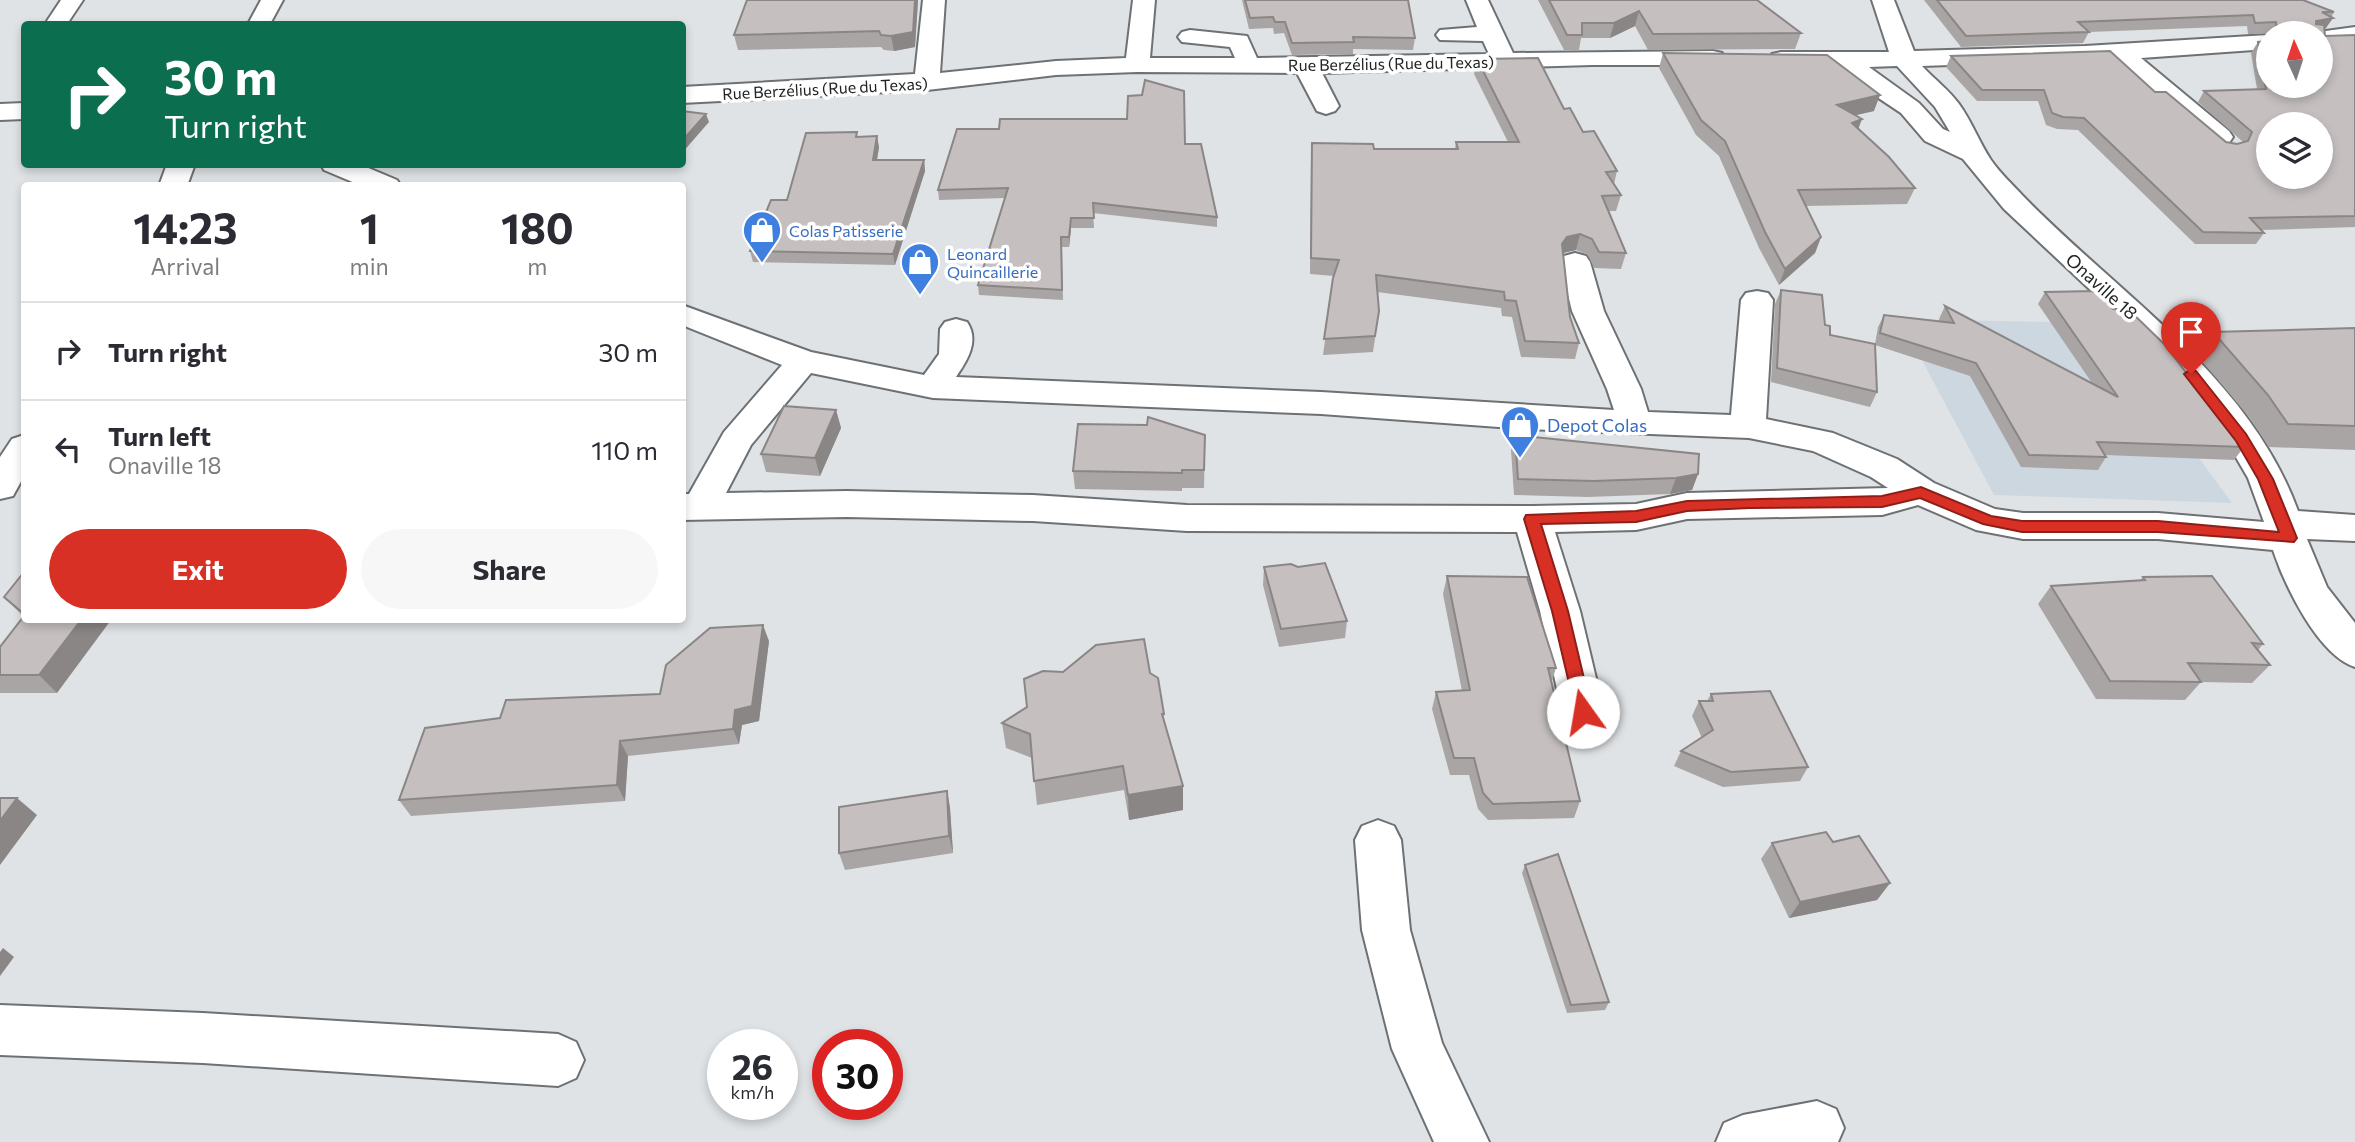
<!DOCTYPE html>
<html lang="en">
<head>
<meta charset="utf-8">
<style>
	body { margin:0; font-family:Commissioner,sans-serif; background:#f7f7f7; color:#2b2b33; height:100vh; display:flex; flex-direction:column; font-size:26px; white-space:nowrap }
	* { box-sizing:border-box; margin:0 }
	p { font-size:23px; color:#7c7c81 }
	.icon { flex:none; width:38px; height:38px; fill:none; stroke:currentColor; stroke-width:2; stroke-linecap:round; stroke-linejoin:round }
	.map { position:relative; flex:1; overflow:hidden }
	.side { position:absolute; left:21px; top:182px; width:665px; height:441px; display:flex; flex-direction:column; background:#fff; border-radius:7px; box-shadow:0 4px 10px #0003 }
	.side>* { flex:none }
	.banner { position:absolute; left:21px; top:21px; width:665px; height:147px; border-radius:7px; box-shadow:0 4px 10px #0003; background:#0b6e4f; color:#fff; overflow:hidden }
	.needle { width:46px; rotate:357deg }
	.controls { position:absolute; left:2256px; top:21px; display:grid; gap:14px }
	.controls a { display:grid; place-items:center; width:77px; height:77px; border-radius:50%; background:#fff; box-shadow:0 4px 10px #0003; font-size:35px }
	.speed { position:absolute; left:707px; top:1029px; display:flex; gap:14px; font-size:35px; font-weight:700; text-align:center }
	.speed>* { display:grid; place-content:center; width:91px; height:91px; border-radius:50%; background:#fff; box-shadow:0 4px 10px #0003; line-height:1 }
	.speed small { font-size:18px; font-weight:400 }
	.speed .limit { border:10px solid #d22; background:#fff; color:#111 }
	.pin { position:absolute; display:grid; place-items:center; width:60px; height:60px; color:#fff; margin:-72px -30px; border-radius:50% 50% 50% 0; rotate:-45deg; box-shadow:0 0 7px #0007 }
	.pin .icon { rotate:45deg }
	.me { position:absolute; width:77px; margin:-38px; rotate:347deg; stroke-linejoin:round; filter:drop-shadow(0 0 5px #0008) }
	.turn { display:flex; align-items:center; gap:24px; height:147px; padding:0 28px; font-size:32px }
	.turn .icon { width:91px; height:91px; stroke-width:2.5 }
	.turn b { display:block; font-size:49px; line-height:60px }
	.eta { display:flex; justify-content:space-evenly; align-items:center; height:119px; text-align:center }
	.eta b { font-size:42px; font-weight:700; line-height:49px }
	.action { display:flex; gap:14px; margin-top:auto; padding:14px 28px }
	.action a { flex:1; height:80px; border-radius:42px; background:#d93025; color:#fff; font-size:28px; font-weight:700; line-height:80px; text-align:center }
	.action a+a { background:#f7f7f7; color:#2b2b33 }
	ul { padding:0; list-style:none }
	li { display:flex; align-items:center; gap:21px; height:98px; padding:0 28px; border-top:2px solid #e1e1e2 }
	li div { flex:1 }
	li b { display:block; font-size:26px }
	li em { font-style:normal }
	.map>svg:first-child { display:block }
	.built { fill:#cdd7df }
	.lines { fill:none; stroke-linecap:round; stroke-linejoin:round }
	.minor-casing { stroke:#6e7174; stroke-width:4 }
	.minor { fill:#fff; fill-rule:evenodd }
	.wall { fill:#a9a5a4 }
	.shaded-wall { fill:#8a8686 }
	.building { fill:#c5c0bf; stroke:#8a8686; stroke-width:2; fill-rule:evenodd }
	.route { fill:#d93025; stroke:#8d1f18; stroke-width:2 }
	.labels { text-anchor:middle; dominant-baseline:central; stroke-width:7; stroke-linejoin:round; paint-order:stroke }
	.far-street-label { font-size:16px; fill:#212324; stroke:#fff }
	.far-shop-label { font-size:16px; fill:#366cbe; stroke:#fff; text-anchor:start }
	.street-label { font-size:18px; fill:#212324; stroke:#fff }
	.shop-label { font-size:18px; fill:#366cbe; stroke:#fff; text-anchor:start }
</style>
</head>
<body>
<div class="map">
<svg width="2355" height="1142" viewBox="0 0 2355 1142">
	<rect width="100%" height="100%" fill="#dfe3e6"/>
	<path class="built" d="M1900,319l200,4 132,180 -238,-8z"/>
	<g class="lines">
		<g class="minor-casing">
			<g id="minor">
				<path d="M61,0h22l-16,24h-22z"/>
				<path d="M261,0h22l-13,24h-22z"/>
				<path d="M923,0h22l-5,73 116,-12 70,-3 7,-58h22l-5,58h85l-5,-11 -48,-5 -4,-5 4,-5 8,-2 57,6 10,22 232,-4 -6,-13 -43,-1 -4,-5 4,-5 37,-3 -11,-27h22l25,53 200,-2 9,2 3,5 -3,5 -9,2h-121l-270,8 17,33 -4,5 -9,3 -9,-3 -20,-38 -160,-1 -81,3 -129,15 -245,13v-16l233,-13z"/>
				<path d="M1872,0h22l20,51 171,-5 183,-11v14l-127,9 88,73 4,6 -4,6 -9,2 -9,-2 -98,-84 -191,7c12,13 27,24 37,38 13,18 20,38 32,56 9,13 21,24 32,36 95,98 226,180 275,315l57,4v26l-48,-2 20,48 28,36v44c-37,-12 -70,-81 -82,-117l-115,-11h-135l-47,-9 -58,-25 -36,10 -195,4 -51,11 -81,2 25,79 24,101 -6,12 -15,5 -15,-5 -6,-12 -22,-101 -23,-79 -330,-1 -154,-10 -186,-4 -165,3v-26h7l35,-62 58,-67 -100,-40v-20l129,47 113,23 15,-21 1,-25 5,-7 11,-3 11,3c13,19 0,39 -11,55l365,15 293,18 -7,-21 -35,-78 -12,-49 4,-6 11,-3 11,3 4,6 14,49 37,78 7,23 83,3 10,-115 5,-7 11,-2 11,2 5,7 -7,119 67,14 64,26 37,24 61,26 28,4h135l106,9 -16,-44 -14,-24 -61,-82 -26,-29 -143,-134 -41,-50 -38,-18 -24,-28 -39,-26 -21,-20 -60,-1 -9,-2 -3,-5 3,-5 9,-2h108zM1897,66l38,41 15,25 -7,-3 -24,-26 -50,-36zM811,373l122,25 388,16 206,15 222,9 64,13 58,26 17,11 -201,5 -51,11 -104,2 -345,-1 -154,-10 -186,-4 -121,2 25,-48z"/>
				<path d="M2355,27v14l-35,4v-12h-9z"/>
				<path d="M24,103v16l-24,1v-16z"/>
				<path d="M167,164h28l-8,22h-28z"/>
				<path d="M321,164h38l38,16 4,6h-39l-38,-16z"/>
				<path d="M24,435v41l-11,20 -13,3v-42l12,-18z"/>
				<path d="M1378,820l16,6 7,14 9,90 32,113 47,99h-55l-42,-93 -30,-119 -7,-90 7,-14z"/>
				<path d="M0,1005l203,8 355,21 18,8 8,18 -8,18 -18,8 -355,-23 -203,-8z"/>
				<path d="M1817,1101l19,8 8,19 -6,14h-122l8,-19 19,-8z"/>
			</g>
		</g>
		<use href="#minor" class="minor"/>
	</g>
	<g class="wall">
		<path d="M747,0h171l-3,47 -21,4 -10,-1 -3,-3 -143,3 -4,-15z"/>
		<path d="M1242,0h166l7,38 -2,12 -60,-1v5l-61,1 -8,-22 -10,1 -1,-6 -24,1z"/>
		<path d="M1538,0h219l44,33 -6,16 -147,1 -13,-24 -25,12h-29l-2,12h-15z"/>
		<path d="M1924,0h379l31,12 -9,17v7l30,-1v192l-94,3 3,3 -8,11h-61l-117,-114 -21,-1 -11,-4 -8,-24h-61l-31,-34 5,-11 204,36 71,50 11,2 6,-2 -45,-40 6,-11 53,-2 -6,-36 7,-11 62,-9 -72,1 -1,-8 -158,6 -6,11 -122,4z"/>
		<path d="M1663,53l211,58 -19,4 3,13 57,60 -8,16 -101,2 15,31 -6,16 -36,32 -20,-37 -40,-92 -23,-21 -37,-67z"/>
		<path d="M1477,59l87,50 53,62 -3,13 7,11 -5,16h-7l17,42 -5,16 -27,-1 -6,-13 -12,-5 -13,3 7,64 9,26 -4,16 -54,-2 -9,-40 -10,-1 -1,-8 -124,-16 2,19 -6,41 -50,3 11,-79 -24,-2 1,-116 1,-15 62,6h81l1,-7h52l-34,-68z"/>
		<path d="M858,137l21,10 -2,13h47l1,11 -30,94 -142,-3 -3,-11 37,-51z"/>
		<path d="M1185,144l32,73v10l-124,-14 1,15h-23l-2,19h-7l1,53 -84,-5 -1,-10 27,-87 -66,2 -1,-10z"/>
		<path d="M1781,290l44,35 5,10 45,9 3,-17 6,-12 56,6 -1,-2 6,-13 147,77 -54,-79 7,-12 199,155 -10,13 -129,-5 1,2 -8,13 -77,-3 -51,-91 -95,-31 2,47 -7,15 -99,-25 4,-78z"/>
		<path d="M2355,328v122l-86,-3 -19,-29 -53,-63 16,-23z"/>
		<path d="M836,410l5,18 -21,48 -54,-4 -5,-18z"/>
		<path d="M1205,435l-1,53h-22v3l-107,-2 -2,-18z"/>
		<path d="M1515,435l183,39 -6,16 -22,4 -82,3 -74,-2 -3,-45z"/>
		<path d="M1264,567l83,54 -2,17 -66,9 -16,-62z"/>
		<path d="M24,572v48l33,73h-57v-46l24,-30 -20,-20z"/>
		<path d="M1447,576l109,92 -4,13 28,120 -6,17 -86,2 -10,-11 -9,-34h-19l-18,-66 4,-17 26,-1 -19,-97z"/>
		<path d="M2143,577l120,67 -5,6 12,15 -18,18 -51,-1 -16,18 -89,-1 -58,-95 13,-18 88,-5z"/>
		<path d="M769,641l-10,80 -17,4 -3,19 -111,12 -3,45 -214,15 -12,-16 101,-82 160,-24z"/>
		<path d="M1150,673l14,41v9l19,63v24l-54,10 -5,-30 -87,15 -5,-47 -26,-10 -4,-25 25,-16z"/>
		<path d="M1711,694l97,73 -8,14 -77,6 -49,-21 7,-15 21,-13 -10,-22 7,-15h8z"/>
		<path d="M947,791l3,17 3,45 -108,17 -6,-17z"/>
		<path d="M1833,842l57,41 -13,17 -88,18 -28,-59 11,-16z"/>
		<path d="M1525,865l84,137 -4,8 -38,3 -45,-140z"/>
	</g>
	<g class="shaded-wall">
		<path d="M915,0h3l-3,47 -21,4 -3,-15z"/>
		<path d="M1639,11l-4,15 -25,12 4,-15z"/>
		<path d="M2333,18l-7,10 -17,3 7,-10z"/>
		<path d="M1880,95l-6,16 -43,10 6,-16z"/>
		<path d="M706,114l3,8 -27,31v-12z"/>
		<path d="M1862,119l-6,16 -4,-12z"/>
		<path d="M877,136l2,11 -4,24 -2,-11z"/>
		<path d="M924,160l1,11 -30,94 -2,-11z"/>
		<path d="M1071,218v10l-2,19v-10z"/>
		<path d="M1580,234l-4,16 -13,3 -1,-9 5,-7z"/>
		<path d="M1821,237l-6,16 -36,32 6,-16z"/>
		<path d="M836,410l5,18 -21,48 -5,-18z"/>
		<path d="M1698,474l-6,16 -22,4 6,-16z"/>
		<path d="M81,620h30l-54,73 -18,-18z"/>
		<path d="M763,625l6,16 -10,80 -17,4 -3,19 -6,-15 2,-19z"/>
		<path d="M620,741l8,15 -3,45 -8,-16z"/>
		<path d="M1183,786v24l-54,10 -1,-25z"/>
		<path d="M947,791l3,17 3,45 -4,-17z"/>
		<path d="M17,798l20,17 -37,50v-44z"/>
		<path d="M1890,883l-13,17 -88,18 11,-16z"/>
		<path d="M3,948l11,9 -14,19v-24z"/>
	</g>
	<g class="building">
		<path d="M747,0h168l-2,32 -22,4 -10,-1 -2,-4 -145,4z"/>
		<path d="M1245,0h163l7,38 -62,-1 1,5 -62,1 -7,-21h-10l-2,-5 -23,1z"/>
		<path d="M1549,0h208l44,33 -148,1 -14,-23 -25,12h-32v12h-15z"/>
		<path d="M1937,0h366l31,12h-12l11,6 -17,3v3l8,1 1,11 30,-1v181l-105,2 14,15 -61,-1 -119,-114 -21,-1 -11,-4 -8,-23h-62l-31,-34 159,-5 45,41h11l60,50 11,2 11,-3 4,-9 -48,-41 62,-2 -8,-47 10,-1v45h52v-53h-43l-1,-11 -21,1 -2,-8 -175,7 11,10 -123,4zM2268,124h52v53h-52z"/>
		<path d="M1663,53l164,2 53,40 -43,10 25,14 -10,4 37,34 26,31 -117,2 23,47 -36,32 -20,-37 -40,-91 -24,-21z"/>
		<path d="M1538,58l26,51 6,-1 13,24 11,-1 23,40 -11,1 15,23 -19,1 24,57 -27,-1 -7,-13 -12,-5 -13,3 -5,7 8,73 9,26 -54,-2 -9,-40 -11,-1 -1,-8 -128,-17 3,36 -4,25 -51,3 9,-61 6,-18 -28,-2 1,-115 61,1 1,5h84l-2,-7h63l-42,-83z"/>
		<path d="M1145,80l39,11 1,53h16l16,73 -124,-14 1,15h-23l-2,19h-8l1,53 -84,-5 30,-97 -70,2 19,-61h42l1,-10h127l1,-23 14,-1z"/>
		<path d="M682,111l24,3 -24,27z"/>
		<path d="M857,132l-1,5 21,-1 -4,24h51l-31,94 -143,-3 21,-51h16l19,-67z"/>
		<path d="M1781,290l41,5 3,30 5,1v9l45,9 2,48 -100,-24z"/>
		<path d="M2096,291l17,18h15l36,35 80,103 -147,-5 9,15 -77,-2 -53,-92 -96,-30 4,-18 70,8 -9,-17 173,91 -73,-105z"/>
		<path d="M2355,328v98l-67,-2 -20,-29 -55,-63z"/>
		<path d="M784,406l52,4 -21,48 -54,-4z"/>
		<path d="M1148,417l57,18 -1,35h-22v3l-109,-2 5,-47 69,1z"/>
		<path d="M1515,435l184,19 -1,20 -22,4 -82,3 -76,-2z"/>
		<path d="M1325,563l22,58 -66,8 -17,-62 27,-3 7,3z"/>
		<path d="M24,572v42l-20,-17z"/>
		<path d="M1447,576l80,1 29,91h-8l32,133 -87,3 -10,-11 -9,-35h-20l-18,-66 34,-2z"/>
		<path d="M2212,576l51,68 -11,-1 18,22 -82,-2 13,19 -91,-1 -59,-95 94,-6 -2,-3z"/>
		<path d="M24,616v4h57l-42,55h-39v-28z"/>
		<path d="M763,625l-11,81 -17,4 -2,19 -113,12 -3,44 -218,15 26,-72 75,-10 6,-18 154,-6 6,-29 44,-37z"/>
		<path d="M1144,639l6,34 8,5 6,36h-2l21,72 -55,9 -5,-29 -89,15 -4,-47 -28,-11 25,-16 -3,-28 19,-8 20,1 33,-27z"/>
		<path d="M1770,691l38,76 -77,5 -50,-21 32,-21 -14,-29h14l-2,-7z"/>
		<path d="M947,791l2,45 -110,17v-46z"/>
		<path d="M0,798h17l-17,23z"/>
		<path d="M1826,832l7,10 26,-6 31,47 -90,19 -28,-59z"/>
		<path d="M1558,854l51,148 -38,3 -46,-140z"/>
	</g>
	<path class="route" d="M2191,369l5,2 50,63 27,45 24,59 -3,4 -136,-10h-136l-39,-8 -63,-26 -38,9 -133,1 -62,3 -51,11 -95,2 27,87 24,101 -3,5h-12l-25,-106 -28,-92 2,-4 110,-4 51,-10 195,-5 39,-9 70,29 31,5h136l121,11 -21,-53 -22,-38 -52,-67z"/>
	<defs>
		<g id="shop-pin" transform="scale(2.0125)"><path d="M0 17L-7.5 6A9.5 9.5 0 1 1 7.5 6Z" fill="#3f7fe0" stroke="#fff"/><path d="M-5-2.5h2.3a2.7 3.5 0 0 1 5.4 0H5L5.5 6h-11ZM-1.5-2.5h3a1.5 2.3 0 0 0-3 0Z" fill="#fff"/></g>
	</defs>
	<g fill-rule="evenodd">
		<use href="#shop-pin" x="762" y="230"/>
		<use href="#shop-pin" x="920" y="262"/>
		<use href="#shop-pin" x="1520" y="425"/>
	</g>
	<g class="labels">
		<g class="far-street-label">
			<text transform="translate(1391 63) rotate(-1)">Rue Berzélius (Rue du Texas)</text>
			<text transform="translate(825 88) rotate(-3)">Rue Berzélius (Rue du Texas)</text>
		</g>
		<g class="far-shop-label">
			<text x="789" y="230">Colas Patisserie</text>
			<text x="947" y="253">Leonard<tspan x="947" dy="18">Quincaillerie</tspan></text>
		</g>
		<g class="street-label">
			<text transform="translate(2102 286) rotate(42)">Onaville 18</text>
		</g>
		<g class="shop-label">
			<text x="1547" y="425">Depot Colas</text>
		</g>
	</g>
</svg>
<div class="controls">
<a><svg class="needle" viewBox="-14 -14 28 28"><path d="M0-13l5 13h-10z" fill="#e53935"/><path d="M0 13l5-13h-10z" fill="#7c7c81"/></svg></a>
<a><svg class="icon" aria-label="layers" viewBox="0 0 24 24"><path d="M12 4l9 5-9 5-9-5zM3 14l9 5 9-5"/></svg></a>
</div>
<div class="speed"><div>26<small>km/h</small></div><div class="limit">30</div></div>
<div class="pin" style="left:2191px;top:374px;background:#d93025"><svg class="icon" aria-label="arrive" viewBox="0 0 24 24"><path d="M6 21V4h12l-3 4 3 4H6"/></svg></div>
<svg class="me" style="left:1583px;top:712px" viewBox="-20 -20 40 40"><circle r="19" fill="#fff"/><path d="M0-13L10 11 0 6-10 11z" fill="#d93025"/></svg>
<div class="banner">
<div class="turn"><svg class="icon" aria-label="right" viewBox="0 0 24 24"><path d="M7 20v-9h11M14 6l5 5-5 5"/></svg><div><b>30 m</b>Turn right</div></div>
</div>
<section class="side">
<div class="eta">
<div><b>14:23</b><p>Arrival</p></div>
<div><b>1</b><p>min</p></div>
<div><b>180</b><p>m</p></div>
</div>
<ul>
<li><svg class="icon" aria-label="right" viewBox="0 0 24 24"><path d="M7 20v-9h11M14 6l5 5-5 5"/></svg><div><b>Turn right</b></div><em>30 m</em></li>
<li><svg class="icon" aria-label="left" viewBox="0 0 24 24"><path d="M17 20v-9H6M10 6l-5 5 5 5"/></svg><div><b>Turn left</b><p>Onaville 18</p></div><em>110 m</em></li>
</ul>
<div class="action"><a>Exit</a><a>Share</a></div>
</section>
</div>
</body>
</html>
